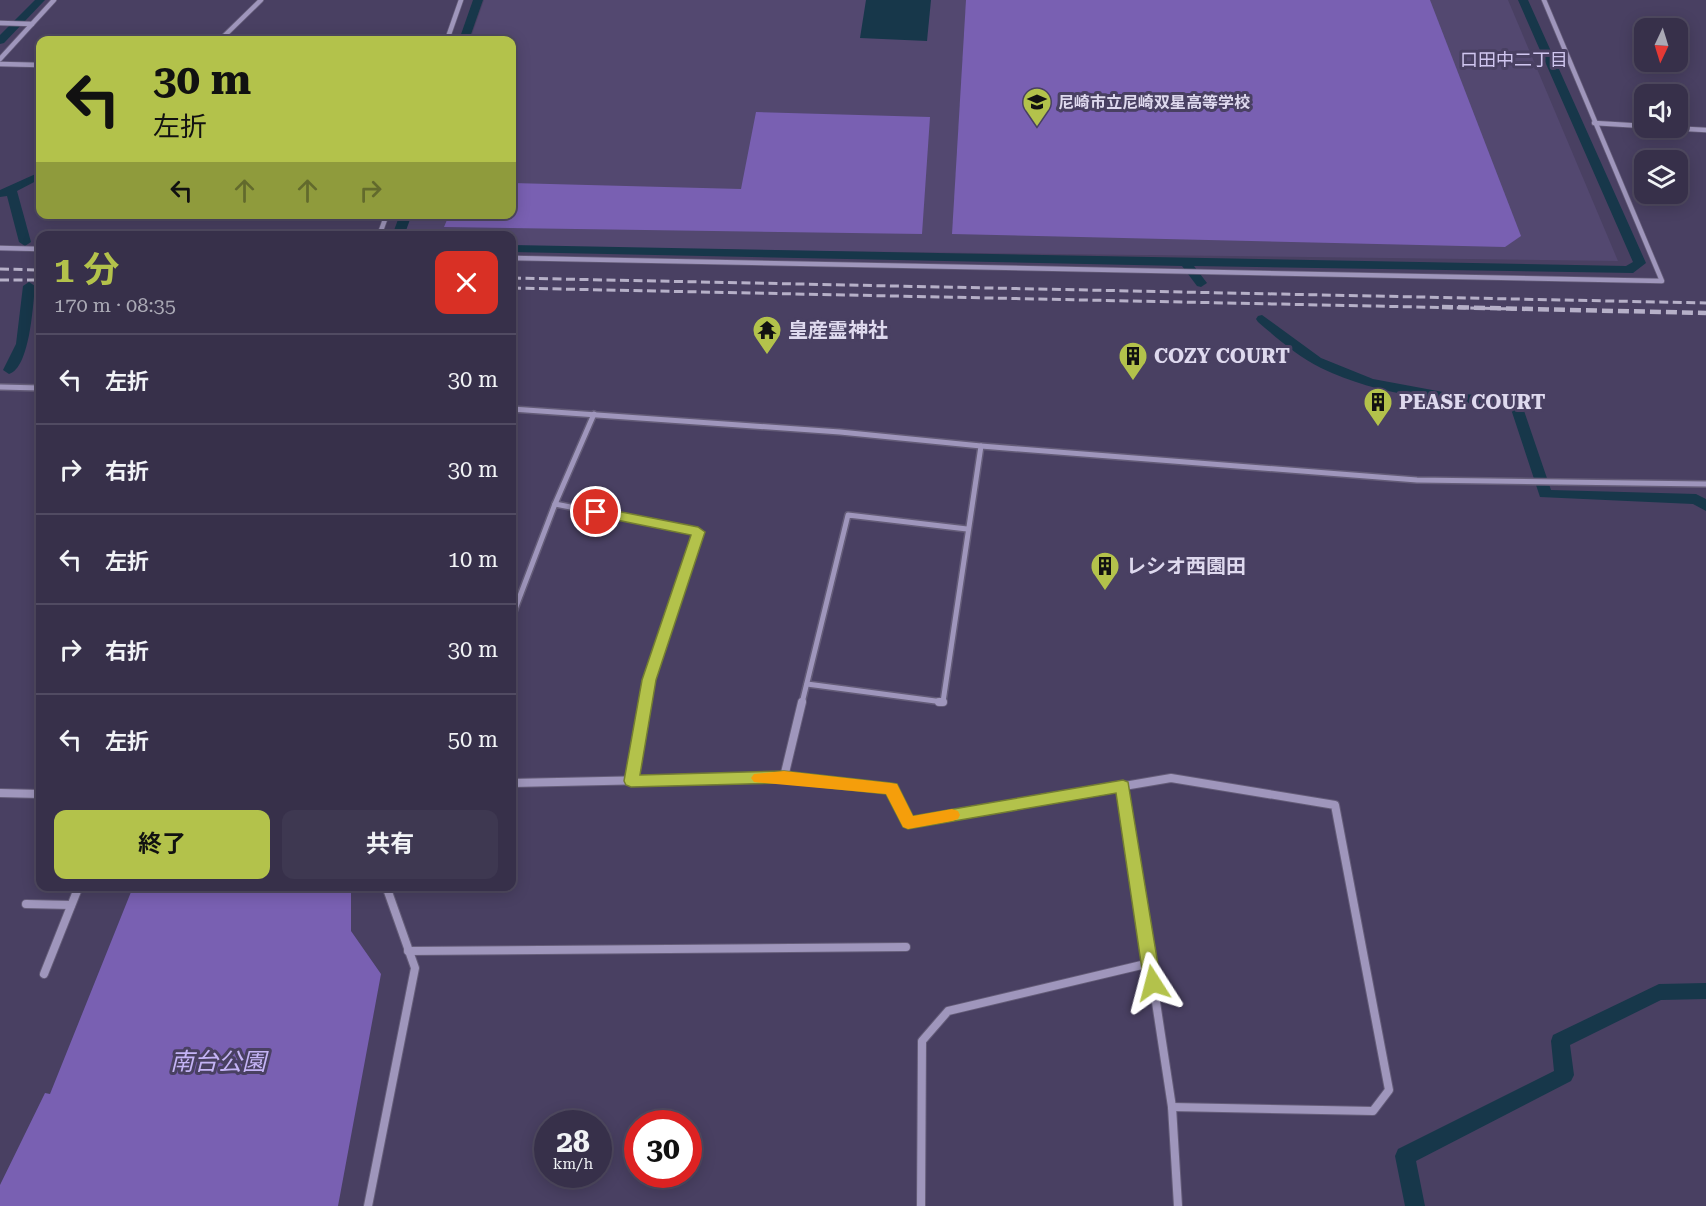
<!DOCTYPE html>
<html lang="ja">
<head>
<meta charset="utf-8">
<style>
	body { margin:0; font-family:"Roboto Serif","Noto Sans JP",serif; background:#3e3851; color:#f1f3f6; height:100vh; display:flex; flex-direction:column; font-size:22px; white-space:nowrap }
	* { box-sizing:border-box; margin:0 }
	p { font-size:20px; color:#aaa9b5 }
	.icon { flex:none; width:33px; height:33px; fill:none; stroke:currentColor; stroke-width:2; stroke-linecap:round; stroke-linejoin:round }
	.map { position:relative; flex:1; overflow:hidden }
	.drawer { position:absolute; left:36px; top:231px; width:480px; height:660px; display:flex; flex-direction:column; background:#37304a; border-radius:12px; box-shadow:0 3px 15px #0003,0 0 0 2px #514b62 }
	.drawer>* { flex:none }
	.hud { position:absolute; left:36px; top:36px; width:480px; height:183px; border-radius:12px; box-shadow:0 3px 15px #0003,0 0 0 2px #514b62; background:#b3c24b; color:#111; overflow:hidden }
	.needle { width:39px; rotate:184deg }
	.buttons { position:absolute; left:1634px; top:18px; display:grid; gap:12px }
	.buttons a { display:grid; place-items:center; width:54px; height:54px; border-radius:12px; background:#37304a; box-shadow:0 3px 15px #0003,0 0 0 2px #514b62; font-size:30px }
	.speed { position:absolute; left:534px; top:1110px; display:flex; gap:12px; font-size:30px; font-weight:700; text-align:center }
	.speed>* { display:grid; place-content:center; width:78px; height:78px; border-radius:50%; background:#37304a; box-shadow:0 3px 15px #0003,0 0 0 2px #514b62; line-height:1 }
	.speed small { font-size:15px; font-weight:400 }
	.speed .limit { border:9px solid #d22; background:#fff; color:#111 }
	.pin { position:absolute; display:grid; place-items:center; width:51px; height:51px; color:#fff; margin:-26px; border:3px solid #fff; border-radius:50%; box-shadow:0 2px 6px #0007 }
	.me { position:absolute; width:66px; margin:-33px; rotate:351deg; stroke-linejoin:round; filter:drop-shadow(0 0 4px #0008) }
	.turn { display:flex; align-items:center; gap:21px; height:126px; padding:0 18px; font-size:27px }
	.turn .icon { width:78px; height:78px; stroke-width:2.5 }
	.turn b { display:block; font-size:42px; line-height:51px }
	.lanes { display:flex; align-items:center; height:57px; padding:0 18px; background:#0003; justify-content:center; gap:30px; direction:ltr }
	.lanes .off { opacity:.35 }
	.round { display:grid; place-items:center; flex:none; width:63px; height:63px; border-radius:12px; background:#3e3851 }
	.summary { display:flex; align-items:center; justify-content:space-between; height:102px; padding:0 18px }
	h1 { font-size:36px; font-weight:700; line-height:45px; color:#b3c24b }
	.button { display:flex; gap:12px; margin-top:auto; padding:12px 18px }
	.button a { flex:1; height:69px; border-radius:12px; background:#b3c24b; color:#111; font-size:24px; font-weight:700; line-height:69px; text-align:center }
	.button a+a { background:#3e3851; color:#f1f3f6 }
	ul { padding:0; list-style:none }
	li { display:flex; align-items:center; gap:18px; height:90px; padding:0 18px; border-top:2px solid #514b62 }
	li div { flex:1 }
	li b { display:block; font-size:22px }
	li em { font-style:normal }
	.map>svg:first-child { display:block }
	.built { fill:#534870 }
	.green { fill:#7960b2 }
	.water { fill:#17374a }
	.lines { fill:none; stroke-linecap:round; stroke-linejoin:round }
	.stream { fill:#17374a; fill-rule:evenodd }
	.street-far2-casing { stroke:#645c78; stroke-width:6 }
	.street-far1-casing { stroke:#645c78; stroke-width:8 }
	.street-casing { stroke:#645c78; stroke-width:10 }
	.street-far2 { stroke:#9f96bc; stroke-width:4.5 }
	.street-far1 { stroke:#9f96bc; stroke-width:5 }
	.street { stroke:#9f96bc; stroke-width:8 }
	.rail-far1 { stroke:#b6b0c8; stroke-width:3; stroke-dasharray:9 4.5; stroke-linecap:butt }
	.rail { stroke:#b6b0c8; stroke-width:4.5; stroke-dasharray:11 5; stroke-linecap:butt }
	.route { fill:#b3c24b; stroke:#747e31; stroke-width:1.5 }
	.slow { fill:#f59e0b }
	.labels { text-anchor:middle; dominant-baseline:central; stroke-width:6; stroke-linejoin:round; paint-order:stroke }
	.far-poi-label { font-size:16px; font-weight:bold; fill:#ded9ee; stroke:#494062; text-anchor:start }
	.far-neighbourhood-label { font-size:18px; fill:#d0c6ef; stroke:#494062 }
	.poi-label { font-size:20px; font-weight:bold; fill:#ded9ee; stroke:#494062; text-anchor:start }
	.near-park-label { font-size:24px; font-style:italic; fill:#c5b4f6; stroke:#494062 }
</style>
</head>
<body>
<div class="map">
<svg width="1706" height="1206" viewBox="0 0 1706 1206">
	<rect width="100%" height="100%" fill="#494062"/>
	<path class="built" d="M484,0h1024l110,261 -1106,-14v-11h-109l7,-21 102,-1v-174h-42z"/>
	<g class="green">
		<path d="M966,0h464l91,236 -16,11 -553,-13z"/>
		<path d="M756,112l174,5 -8,117 -478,-7 5,-12 63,-1v-31l229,6z"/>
		<path d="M133,887h218v44l30,43 -43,232h-338v-21l45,-92 5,1z"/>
	</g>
	<path class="water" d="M866,0h65l-4,41 -67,-3z"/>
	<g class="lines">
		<g class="stream">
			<path d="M35,0h10l-41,43 -4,1v-9z"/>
			<path d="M473,0h10l-14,40h-10z"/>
			<path d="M1518,0h10l118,263 -13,10 -439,-7 13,17 -6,4 -4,-1 -15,-20 -670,-14v-7l1114,21 7,-4z"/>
			<path d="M40,172v7l-23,12 14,51 -6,4 -6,-4 -12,-46 -7,1v-7z"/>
			<path d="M400,214h12l-8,22h-12z"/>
			<path d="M29,282l6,4c-2,19 -5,82 -26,88l-6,-4 13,-26 7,-58z"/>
			<path d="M1262,315l59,43 52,21 70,13 77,7 31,91 145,4 10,5v12l-13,-7 -153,-7 -30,-91c-64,-4 -131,-10 -189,-38 -24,-12 -44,-30 -63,-46l-2,-3 2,-3z"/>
			<path d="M1706,983v16l-45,1 -91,45 4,30 -3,6 -155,80 9,45h-20l-10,-50 3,-7 156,-78 -3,-30 2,-6 106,-51z"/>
		</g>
		<g class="street-far2-casing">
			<g id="street-far2">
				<path d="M0,23l32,1"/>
				<path d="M220,40l41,-40"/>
				<path d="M447,40l14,-40"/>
				<path d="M0,59l54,-59"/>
				<path d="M0,64l40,1"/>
				<path d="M1594,123l50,3"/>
				<path d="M1669,128l37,2"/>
				<path d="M379,236l8,-22"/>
				<path d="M0,248l40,1"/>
				<path d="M512,258l1150,23 -118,-281"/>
			</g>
		</g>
		<g class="street-far1-casing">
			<g id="street-far1">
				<path d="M0,387l40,1"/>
				<path d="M512,409l328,23 141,14 436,34 289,4"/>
				<path d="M555,504l143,28 -49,148 -4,23"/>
				<path d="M512,617l43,-113 39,-90"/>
				<path d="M807,684l136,18 38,-256"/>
				<path d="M802,703l46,-188 119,14"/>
			</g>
		</g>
		<g class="street-casing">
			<g id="street">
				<path d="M939,702h4"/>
				<path d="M784,777l18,-75"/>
				<path d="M631,781l14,-79"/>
				<path d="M512,783l272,-6 107,12 17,34 263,-45 164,27 54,285 -16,21 -201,-4"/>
				<path d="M1123,786l49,321 6,99"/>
				<path d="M0,793l40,1"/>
				<path d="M26,904l45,1"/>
				<path d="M408,951l498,-4"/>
				<path d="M44,974l35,-88"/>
				<path d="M368,1206l47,-238 -29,-82"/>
				<path d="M921,1206l1,-165 26,-30 202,-48"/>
			</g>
		</g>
		<use href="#street-far2" class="street-far2"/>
		<use href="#street-far1" class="street-far1"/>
		<use href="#street" class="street"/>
		<g class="rail-far1">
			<path d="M0,269l40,1"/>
			<path d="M512,278l1194,25"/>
			<path d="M0,280h40"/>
			<path d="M512,288l1002,21"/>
		</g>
		<path class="rail" d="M1442,307l264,6"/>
	</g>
	<path class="route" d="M596,507l102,20 7,5 -49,148 -16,95 144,-4 107,12 6,1 16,32 210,-36 5,2 33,201 -2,5 -6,2 -6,-2 -3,-5 -28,-190 -208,36 -5,-2 -17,-33 -102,-11 -153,4 -5,-2 -2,-4 18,-101 49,-145 -99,-20 -2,-3 2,-3z"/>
	<path class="slow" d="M784,771l107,12 6,1 16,32 39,-7 6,2 2,4 -2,4 -6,2 -44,8 -5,-2 -17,-33 -132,-12 -3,-4 3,-4z"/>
	<defs>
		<g id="school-pin" transform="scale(1.5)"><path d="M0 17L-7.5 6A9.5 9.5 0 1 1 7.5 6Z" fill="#b3c24b" stroke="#494062"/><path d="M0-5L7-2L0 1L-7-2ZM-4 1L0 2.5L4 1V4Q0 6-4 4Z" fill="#111"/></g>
		<g id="temple-pin" transform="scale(1.5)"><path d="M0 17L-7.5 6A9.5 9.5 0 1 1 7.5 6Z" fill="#b3c24b" stroke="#494062"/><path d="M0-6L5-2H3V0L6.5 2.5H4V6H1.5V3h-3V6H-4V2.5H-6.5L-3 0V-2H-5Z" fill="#111"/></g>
		<g id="building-pin" transform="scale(1.5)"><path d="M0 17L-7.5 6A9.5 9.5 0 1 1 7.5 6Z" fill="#b3c24b" stroke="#494062"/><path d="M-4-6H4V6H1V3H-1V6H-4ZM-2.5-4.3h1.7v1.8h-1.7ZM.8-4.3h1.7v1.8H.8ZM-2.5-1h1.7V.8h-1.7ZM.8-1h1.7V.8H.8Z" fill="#111"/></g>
	</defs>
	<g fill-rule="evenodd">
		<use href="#school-pin" x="1037" y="102"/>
		<use href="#temple-pin" x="767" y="330"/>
		<use href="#building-pin" x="1133" y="356"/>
		<use href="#building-pin" x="1378" y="402"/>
		<use href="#building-pin" x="1105" y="566"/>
	</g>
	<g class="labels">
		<g class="far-poi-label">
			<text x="1058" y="102">尼崎市立尼崎双星高等学校</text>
		</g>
		<g class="far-neighbourhood-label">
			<text x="1514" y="59">口田中二丁目</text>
		</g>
		<g class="poi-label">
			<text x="788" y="330">皇産霊神社</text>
			<text x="1154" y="356">COZY COURT</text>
			<text x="1399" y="402">PEASE COURT</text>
			<text x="1126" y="566">レシオ西園田</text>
		</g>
		<g class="near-park-label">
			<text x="218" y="1062">南台公園</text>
		</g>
	</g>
</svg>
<div class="buttons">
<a><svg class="needle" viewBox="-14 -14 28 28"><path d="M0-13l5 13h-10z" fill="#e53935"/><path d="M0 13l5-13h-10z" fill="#aaa9b5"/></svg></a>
<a><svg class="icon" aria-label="sound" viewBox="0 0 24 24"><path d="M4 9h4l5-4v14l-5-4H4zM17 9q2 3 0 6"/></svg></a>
<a><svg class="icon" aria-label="layers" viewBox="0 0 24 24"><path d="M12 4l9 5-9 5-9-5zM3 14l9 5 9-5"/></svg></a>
</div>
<div class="speed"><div>28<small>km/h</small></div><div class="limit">30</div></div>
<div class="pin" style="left:596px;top:512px;background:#d93025"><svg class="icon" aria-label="arrive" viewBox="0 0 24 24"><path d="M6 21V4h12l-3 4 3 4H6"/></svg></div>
<svg class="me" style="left:1153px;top:983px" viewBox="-20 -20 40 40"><path d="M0-17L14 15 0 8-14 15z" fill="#b3c24b" stroke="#fff" stroke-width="4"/></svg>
<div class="hud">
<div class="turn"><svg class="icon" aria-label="left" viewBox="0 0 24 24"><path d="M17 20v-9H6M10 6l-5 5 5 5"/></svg><div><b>30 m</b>左折</div></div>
<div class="lanes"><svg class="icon" aria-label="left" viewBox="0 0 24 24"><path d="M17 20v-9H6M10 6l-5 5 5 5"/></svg><svg class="icon off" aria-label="ahead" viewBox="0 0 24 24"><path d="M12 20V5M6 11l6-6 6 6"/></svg><svg class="icon off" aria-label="ahead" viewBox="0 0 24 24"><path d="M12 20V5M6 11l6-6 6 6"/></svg><svg class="icon off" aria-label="right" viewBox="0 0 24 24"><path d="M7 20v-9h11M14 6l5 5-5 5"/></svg></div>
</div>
<section class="drawer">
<div class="summary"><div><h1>1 分</h1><p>170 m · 08:35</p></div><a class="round" style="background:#d93025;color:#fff"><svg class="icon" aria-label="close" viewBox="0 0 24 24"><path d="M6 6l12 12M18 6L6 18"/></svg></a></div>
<ul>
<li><svg class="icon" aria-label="left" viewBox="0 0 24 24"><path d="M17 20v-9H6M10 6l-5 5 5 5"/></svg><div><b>左折</b></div><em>30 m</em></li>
<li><svg class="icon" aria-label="right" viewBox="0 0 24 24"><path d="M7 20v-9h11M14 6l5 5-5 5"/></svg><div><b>右折</b></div><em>30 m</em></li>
<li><svg class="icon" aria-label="left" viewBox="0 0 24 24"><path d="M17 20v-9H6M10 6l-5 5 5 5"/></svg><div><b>左折</b></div><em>10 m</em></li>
<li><svg class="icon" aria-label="right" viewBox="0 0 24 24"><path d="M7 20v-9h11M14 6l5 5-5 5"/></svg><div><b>右折</b></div><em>30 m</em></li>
<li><svg class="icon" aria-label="left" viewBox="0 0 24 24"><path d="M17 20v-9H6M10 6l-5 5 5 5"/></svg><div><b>左折</b></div><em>50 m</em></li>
</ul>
<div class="button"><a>終了</a><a>共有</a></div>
</section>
</div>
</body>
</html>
